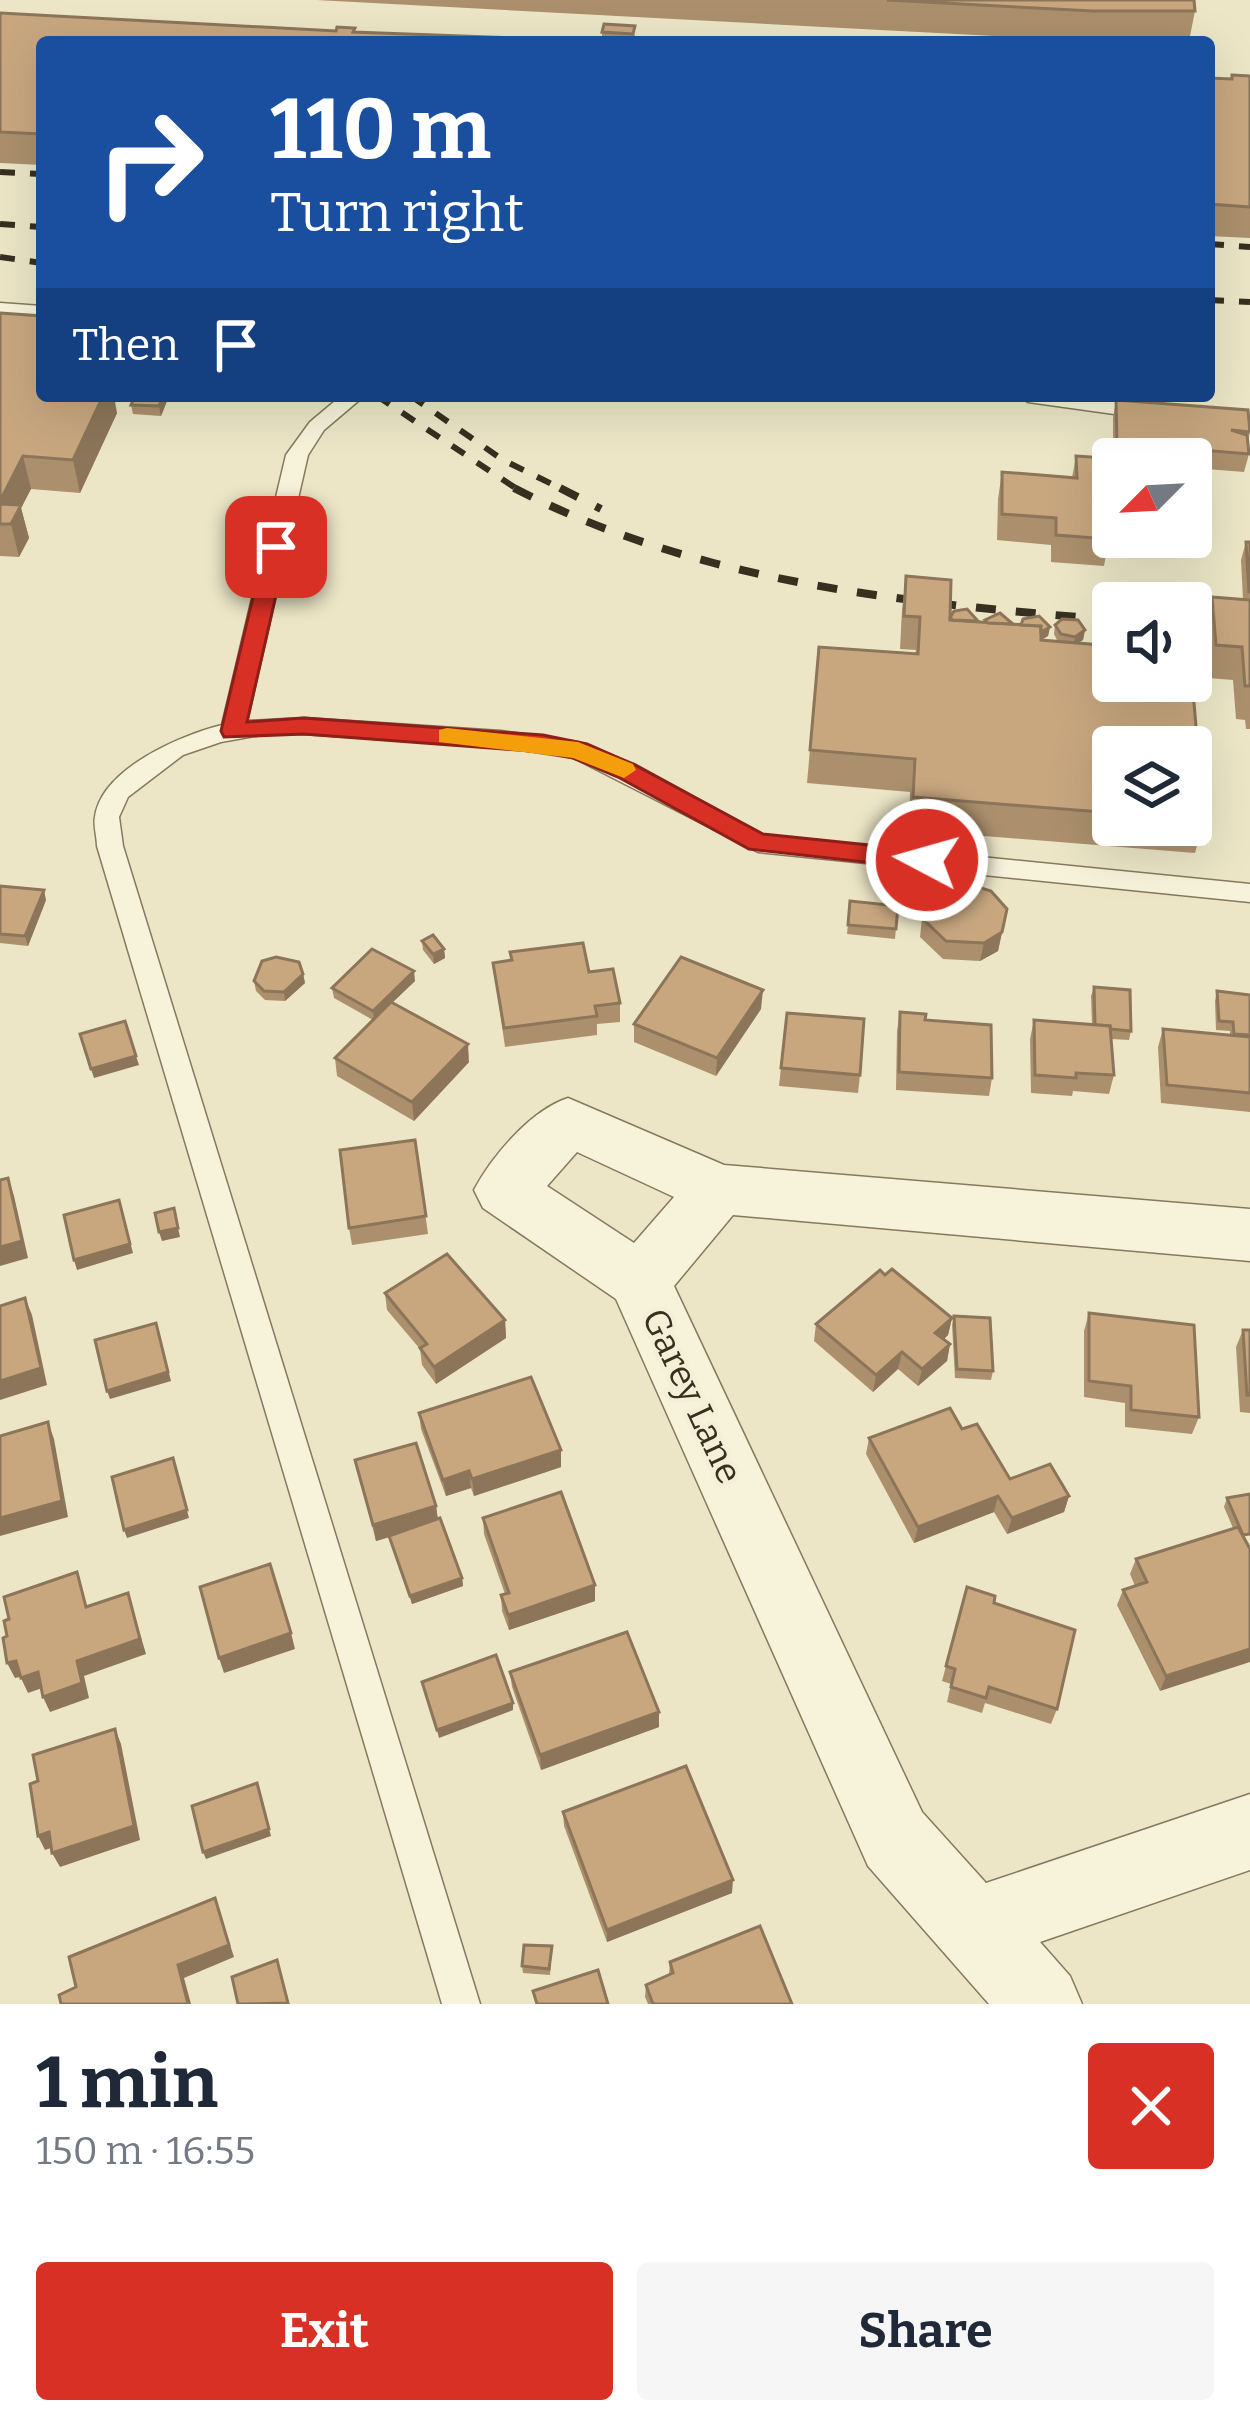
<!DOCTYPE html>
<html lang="en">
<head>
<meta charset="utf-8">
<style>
	body { margin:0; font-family:Bitter,serif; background:#f6f6f7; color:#1f2937; height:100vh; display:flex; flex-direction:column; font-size:45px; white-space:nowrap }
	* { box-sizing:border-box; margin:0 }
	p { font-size:39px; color:#747a83 }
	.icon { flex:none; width:66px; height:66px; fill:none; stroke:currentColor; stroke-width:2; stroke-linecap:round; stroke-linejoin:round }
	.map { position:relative; height:2004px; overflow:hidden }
	.details { display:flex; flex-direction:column; background:#fff; flex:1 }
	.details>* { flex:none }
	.hud { position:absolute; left:36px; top:36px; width:1179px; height:366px; border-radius:12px; box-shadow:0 12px 48px #0002; background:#1a4fa0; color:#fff; overflow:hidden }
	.needle { width:78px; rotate:246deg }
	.buttons { position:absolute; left:1092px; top:438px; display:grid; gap:24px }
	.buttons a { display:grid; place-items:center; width:120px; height:120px; border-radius:12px; background:#fff; box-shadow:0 12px 48px #0002; font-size:60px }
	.pin { position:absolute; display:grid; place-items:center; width:102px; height:102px; color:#fff; margin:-51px; border-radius:24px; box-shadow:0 6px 18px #0006 }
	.me { position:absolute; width:132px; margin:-66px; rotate:276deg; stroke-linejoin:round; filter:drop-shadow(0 0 9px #0008) }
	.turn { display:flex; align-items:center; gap:42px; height:252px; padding:0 36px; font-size:54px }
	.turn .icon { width:156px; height:156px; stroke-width:2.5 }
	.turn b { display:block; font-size:84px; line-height:102px }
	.then { display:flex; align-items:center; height:114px; padding:0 36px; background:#0003; gap:24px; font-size:45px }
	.round { display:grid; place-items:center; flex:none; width:126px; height:126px; border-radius:12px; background:#f6f6f7 }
	.headline { display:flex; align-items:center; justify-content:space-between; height:204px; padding:0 36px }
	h1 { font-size:72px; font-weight:700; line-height:90px }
	.action { display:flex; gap:24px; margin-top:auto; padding:24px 36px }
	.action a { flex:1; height:138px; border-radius:12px; background:#d93025; color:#fff; font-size:48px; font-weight:700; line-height:138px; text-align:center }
	.action a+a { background:#f6f6f7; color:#1f2937 }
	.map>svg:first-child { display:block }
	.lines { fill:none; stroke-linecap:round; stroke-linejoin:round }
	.service-casing { stroke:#86795d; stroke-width:3 }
	.minor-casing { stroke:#86795d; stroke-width:3 }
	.service { fill:#f7f2da; fill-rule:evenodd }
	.minor { fill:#f7f2da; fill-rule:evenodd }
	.rail-far1 { stroke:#372f20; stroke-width:6; stroke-dasharray:15 15; stroke-linecap:butt }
	.rail { stroke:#372f20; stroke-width:8; stroke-dasharray:20 20; stroke-linecap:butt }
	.wall { fill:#ac906d; fill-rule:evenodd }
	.shaded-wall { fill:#8c7559 }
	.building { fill:#c8a77f; stroke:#8c7559; stroke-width:3 }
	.route { fill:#d93025; stroke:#8d1f18; stroke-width:3 }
	.slow { fill:#f59e0b }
	.labels { text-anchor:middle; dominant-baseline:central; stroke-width:9; stroke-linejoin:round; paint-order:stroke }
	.street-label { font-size:36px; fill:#372f20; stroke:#f4efd6 }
</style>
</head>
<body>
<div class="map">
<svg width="1250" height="2004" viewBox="0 0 1250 2004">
	<rect width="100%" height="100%" fill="#ece6c7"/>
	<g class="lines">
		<g class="service-casing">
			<g id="service">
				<path d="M0,303l42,3v12l-42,-3z"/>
				<path d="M341,396h23l-40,34 -16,25 -61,266 57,-3 197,13 77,11 58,23 127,70 487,49v18l-492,-50 -184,-94 -73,-11 -197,-13h-38l-45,8 -38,13 -55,42 -9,20 4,29 357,1158h-38l-345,-1158c0,-9 -4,-21 -2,-29 6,-48 86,-82 127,-92l64,-270 24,-33z"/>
				<path d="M1018,396h54l78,11 10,6 -10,6 -122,-17z"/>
			</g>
		</g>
		<g class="minor-casing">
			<path id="minor" d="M568,1098l156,67 526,44v52l-517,-46 -59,71 248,526 64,71 264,-89v76l-210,72 30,34 12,28h-93l-121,-138 -252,-567 -133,-91 -9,-18c18,-34 57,-80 94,-92zM577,1152l97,45 -40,46 -87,-57z"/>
		</g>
		<use href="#service" class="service"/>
		<use href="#minor" class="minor"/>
		<g class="rail-far1">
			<path d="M0,172l42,2"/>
			<path d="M0,224l42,3"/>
			<path d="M1209,244l41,3"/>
			<path d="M0,257l42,6"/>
			<path d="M1209,300l41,2"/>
			<path d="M377,396l143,95"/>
			<path d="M411,396l92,64 63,31"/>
		</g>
		<g class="rail">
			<path d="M514,488c186,96 394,115 599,132"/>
			<path d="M560,488l41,21"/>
			<path d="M1191,607l38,3"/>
			<path d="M1191,626l59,4"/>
		</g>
	</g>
	<g class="wall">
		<path d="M316,0h878l1,11 -6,30h-101z"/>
		<path d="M0,13l336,18 19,-3v4l-313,10v123l-42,-2z"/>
		<path d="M602,32l33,3 -2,7 -31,-1z"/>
		<path d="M1250,76v162l-41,-2v-158l22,1z"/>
		<path d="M0,313l42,83 75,17 -37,80 -49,-4 -10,19 8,30 -10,19 -19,-1z"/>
		<path d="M135,396h34l-8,20 -28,-2 -2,-9z"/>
		<path d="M1108,396h56l-1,6 -55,-4z"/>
		<path d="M1116,400l134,32 -2,7 1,15 -5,18 -38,-3 1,22 -6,26h-10v-58h-78v78h71l-4,17 -73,-5 -3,17 -53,-4v-17l-54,-5 1,-41 4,-27 70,6 4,-22 37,3v-41z"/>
		<path d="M1246,542h4v187h-4l-1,-9 -9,-1 -3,-39 -25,-2 -4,-48 8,-33 31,3 -2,-40z"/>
		<path d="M906,576l45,4 -1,35 4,-4 13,-2 11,13h6l1,-2 15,-7 13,12h8l2,-6 16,-3 11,11 -2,9 -7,4 17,2 -4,-8 1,-9 7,-6 16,1 7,10 -2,10 -5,3 35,3v35h78v-13l13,152 -9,33 -286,-23 1,-38 -103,-9 12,-136 96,7 1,-4 -16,-1 2,-39zM1113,747h78v78h-78z"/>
		<path d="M0,886l46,14 -18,46 -28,-3z"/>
		<path d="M850,901l48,5 -3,33 -48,-5z"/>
		<path d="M1007,909l-9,42 -18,10 -37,-2 -23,-22 2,-19z"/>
		<path d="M422,941l22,8 1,9 -11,6 -11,-14z"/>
		<path d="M510,952l79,20 31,31v19l-23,2v11l-92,12 -12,-84 18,-2z"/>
		<path d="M303,974l2,9 -20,18 -20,-1 -9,-9 -2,-10z"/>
		<path d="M415,981l-22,21 76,60 -55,59 -77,-45 -2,-18 38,-38 -39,-22 -2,-10z"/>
		<path d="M1094,987l37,44 -2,9 -18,-1 3,36 -5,19 -36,-3 -1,5 -41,-3 -1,-54 4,-19 58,5 -1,-29z"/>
		<path d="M1217,991l33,4v117l-89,-9 -3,-56 5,-18 67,6v-4l-14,-1 -1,-29z"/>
		<path d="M761,1009l-45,67 -82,-34v-18z"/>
		<path d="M900,1012l25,8 67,58 -3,18 -93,-6 1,-59z"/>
		<path d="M787,1013l73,62 -2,18 -79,-7z"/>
		<path d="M415,1140l13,94 -76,11 -3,-17z"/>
		<path d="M885,1275l67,43 -4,17 -4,4 6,5 -3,17 -29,25 -20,-17 -25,23 -59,-51 2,-17z"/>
		<path d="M385,1293l120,27 1,18 -70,46 -14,-19 -2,-16 -33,-39z"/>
		<path d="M1089,1313l110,104 -7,17 -67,-7v-24l-41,-6v-66z"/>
		<path d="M954,1316l39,55 -2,9 -36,-2 -3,-53z"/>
		<path d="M1243,1330h7v83l-10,-1 -4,-65z"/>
		<path d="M419,1413l142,37v17l-87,29 -3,-8 -25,8 -25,-67z"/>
		<path d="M962,1429l48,50 59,17 -5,16 -57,22 -13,-22 -80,31 -48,-89 3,-16z"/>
		<path d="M355,1460l81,46 2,13 24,59 1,8 -51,18 -22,-67 -14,4z"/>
		<path d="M1227,1498l19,44 -86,149 -43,-86 6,-15 12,-4 -5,-12 6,-15 97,-31 -9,-21z"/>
		<path d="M483,1518l112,83 -86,29 -7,-19 -1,-16 4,-1 -21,-60z"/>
		<path d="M967,1587l27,16 63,106 -6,15 -66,-21 -3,10 -35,-11 4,-18 -9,-3z"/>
		<path d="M510,1672l149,55 -118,43 -29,-83z"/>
		<path d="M563,1812l169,81 -125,49 -43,-116z"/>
		<path d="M552,1946l-2,29 -27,-2 -1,-7z"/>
		<path d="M670,1962l122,42h-144l-3,-7 1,-12 23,-11z"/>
	</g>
	<g class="shaded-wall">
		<path d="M103,396h11l3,17 -37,80 -7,-33z"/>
		<path d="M163,396h6l-8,20 -2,-10z"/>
		<path d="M23,456l8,33 -10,19 8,30 -10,19 -8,-33 -11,-15v-8z"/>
		<path d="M1050,627l-2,9 -14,8 1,-10z"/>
		<path d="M1085,630l-2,10 -10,6 2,-9z"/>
		<path d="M44,890l2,10 -18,46 -3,-10z"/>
		<path d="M1002,932l-4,19 -18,10 4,-18z"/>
		<path d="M444,949l1,9 -11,6 -1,-10z"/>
		<path d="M414,971l1,10 -41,39 -1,-9z"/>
		<path d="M303,974l2,9 -20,18 -1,-9z"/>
		<path d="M763,990l-2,19 -45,67 1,-18z"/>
		<path d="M468,1044l1,18 -55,59 -2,-19z"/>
		<path d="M136,1056l3,9 -45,13 -3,-9z"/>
		<path d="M8,1178l6,18 14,62 -28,8v-19z"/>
		<path d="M119,1200l14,53 -56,17 -3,-10z"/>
		<path d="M178,1228l2,9 -18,4 -3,-9z"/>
		<path d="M25,1298l7,17 15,70 -47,15v-19z"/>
		<path d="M952,1318l-4,17 -16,15 3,-17z"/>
		<path d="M505,1320l1,18 -70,46 -2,-17z"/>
		<path d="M156,1323l15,58 -61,18 -3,-8z"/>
		<path d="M950,1344l-3,17 -29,25 4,-17z"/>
		<path d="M902,1352l-4,17 -25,23 3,-17z"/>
		<path d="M48,1422l6,17 14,78 -68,19v-18z"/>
		<path d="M561,1450v17l-87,29 -2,-17z"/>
		<path d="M173,1458l16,60 -62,20 -3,-8z"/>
		<path d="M469,1471l2,17 -25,8 -3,-16z"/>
		<path d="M998,1496l-4,16 -80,31 4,-16z"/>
		<path d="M1069,1496l-5,16 -57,22 5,-16z"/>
		<path d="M436,1506l2,16 -62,19 -3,-16z"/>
		<path d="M462,1578l1,8 -51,18 -2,-8z"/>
		<path d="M595,1585v16l-86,29 -1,-15z"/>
		<path d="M128,1593l18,61 -62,22 5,22 -39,14 -7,-15 34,-36z"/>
		<path d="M291,1633l4,16 -71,24 -5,-15z"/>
		<path d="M1250,1649v13l-90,29 6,-15z"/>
		<path d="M16,1661l8,15 -9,2 -8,-15z"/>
		<path d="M38,1672l7,15 -17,6 -7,-15z"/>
		<path d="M513,1703v7l-74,28 -2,-8z"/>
		<path d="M659,1712v15l-118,43 -1,-15z"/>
		<path d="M115,1729l6,15 19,96 -80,27 -8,-14z"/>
		<path d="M257,1783l14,53 -65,23 -3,-7z"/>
		<path d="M49,1832l8,14 -12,4 -7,-14z"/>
		<path d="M733,1880l-1,13 -125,49v-12z"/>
		<path d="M215,1898l19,59 -50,21 7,26h-3l-10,-39z"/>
	</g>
	<g class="building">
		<path d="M887,0h307l1,11h-102z"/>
		<path d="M0,13l336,18 1,-4 18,1 -2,4 221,8v2h-532v92l-42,-2z"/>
		<path d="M604,24l31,2 -2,8 -31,-2z"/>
		<path d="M1232,75l18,1v131l-41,-3v-126l23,1z"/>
		<path d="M0,313l42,3v80h61l-30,64 -50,-4 -23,45z"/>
		<path d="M135,396h28l-4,10 -28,-1z"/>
		<path d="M1116,400l132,10 2,22 -19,-2 16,5 2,19 -132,-11z"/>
		<path d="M1076,456l43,3h-6v63h-4v17l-53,-4v-17l-54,-4v-42l75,6z"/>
		<path d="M1191,463l14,1 2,27 -16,-1z"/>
		<path d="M0,504l21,1 -10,19h-11z"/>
		<path d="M1246,542h4v50h-1z"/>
		<path d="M906,576l45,4 -1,40 91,6v14l72,6v35h78v-13l13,152 -13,-1v-72h-78v66l-200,-16 2,-38 -105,-9 9,-103 99,7 2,-37 -16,-1z"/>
		<path d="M1212,597l38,3v86h-5l-3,-39 -26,-2z"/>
		<path d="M967,609l11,12 -25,-1 -3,-2 4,-7z"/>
		<path d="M1000,613l13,11 -25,-1 -3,-3z"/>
		<path d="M1039,616l11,11 -9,5v-6l-20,-1 2,-6z"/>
		<path d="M1062,619l16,1 7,10 -10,7 -14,-3 -6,-9z"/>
		<path d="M965,883l26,8 16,18 -5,23 -18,11 -38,-2 -24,-23 6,-23z"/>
		<path d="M0,886l44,4 -19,46 -25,-2z"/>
		<path d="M850,901l48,5 -2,23 -48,-4z"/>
		<path d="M433,935l11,14 -11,5 -11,-13z"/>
		<path d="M583,943l6,29 24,-3 7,34 -25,3 2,10 -93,12 -11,-65 19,-3 -2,-8z"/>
		<path d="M372,949l42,22 -41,40 -41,-23z"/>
		<path d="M276,957l23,5 4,12 -19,18 -20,-1 -10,-10 8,-20z"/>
		<path d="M681,957l82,33 -46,68 -83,-34z"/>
		<path d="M1094,987l36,3 1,41 -21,-2v-3l-15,-1z"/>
		<path d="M1217,991l33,4v40l-16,-1 -1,-12 -14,-1z"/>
		<path d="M391,1002l77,42 -56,58 -77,-44z"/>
		<path d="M900,1012l26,2 -1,6 66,5 1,53 -93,-6z"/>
		<path d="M787,1013l77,6 -4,56 -79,-7z"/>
		<path d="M1034,1020l76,6 4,49 -38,-2v5l-41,-3z"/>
		<path d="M125,1021l11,35 -45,13 -11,-35z"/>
		<path d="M1163,1029l87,8v56l-83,-8z"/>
		<path d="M415,1140l11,76 -77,12 -9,-78z"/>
		<path d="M8,1178l14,63 -22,6v-67z"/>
		<path d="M119,1200l11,44 -56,16 -10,-45z"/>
		<path d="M174,1208l4,20 -19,4 -4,-19z"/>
		<path d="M447,1254l58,66 -71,47 -14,-19 7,-4 -42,-51z"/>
		<path d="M892,1269l60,49 -17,15 15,11 -28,25 -20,-17 -26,23 -60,-51 64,-54 5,5z"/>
		<path d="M25,1298l16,70 -41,13v-75z"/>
		<path d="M1089,1313l105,12 5,92 -68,-7v-24l-42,-5z"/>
		<path d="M954,1316l36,2 3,53 -36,-2z"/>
		<path d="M156,1323l12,49 -61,19 -12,-51z"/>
		<path d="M1243,1330h7v65h-3z"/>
		<path d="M531,1377l30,73 -89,29 -3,-8 -26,9 -24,-67z"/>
		<path d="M950,1408l12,21 15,-5 33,55 40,-15 19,32 -57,22 -14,-22 -80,31 -49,-89z"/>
		<path d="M48,1422l14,79 -62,17v-82z"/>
		<path d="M416,1443l20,63 -63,19 -18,-65z"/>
		<path d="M173,1458l14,52 -63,20 -12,-53z"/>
		<path d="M561,1492l34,93 -87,30 -7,-20 8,-2 -26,-75z"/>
		<path d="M1250,1494v40l-7,1 -16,-37z"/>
		<path d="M440,1518l22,60 -52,18 -21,-60z"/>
		<path d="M1238,1527l12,22v100l-84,27 -43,-86 24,-8 -11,-23z"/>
		<path d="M270,1564l21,69 -72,25 -19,-71z"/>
		<path d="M77,1572l9,35 42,-14 12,46 -63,22 5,22 -39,14 -5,-25 -17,6 -5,-17 -9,2 -4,-25 4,-2 -3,-15 5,-2 -5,-22z"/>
		<path d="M967,1587l28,9 -1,7 81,27 -18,79 -68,-22 -3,11 -35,-11 4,-18 -9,-3z"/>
		<path d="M627,1632l32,80 -119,43 -30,-83z"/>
		<path d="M496,1655l17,48 -76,27 -15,-48z"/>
		<path d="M115,1729l19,97 -82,27 -3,-21 -11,4 -8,-52 8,-3 -5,-26z"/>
		<path d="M686,1766l47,114 -126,50 -44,-118z"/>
		<path d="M257,1783l12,46 -66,23 -11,-46z"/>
		<path d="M215,1898l14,47 -51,20 10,39h-127l-2,-9 17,-8 -7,-30z"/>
		<path d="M760,1926l32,78h-139l-7,-19 27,-12 -3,-11z"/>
		<path d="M524,1945l28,1 -3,23 -27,-3z"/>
		<path d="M277,1960l11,43 -50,1 -6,-27z"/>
		<path d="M598,1970l10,34h-71l-4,-13z"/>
	</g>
	<path class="route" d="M276,540l11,7 -40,175 57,-4 239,17 44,9 48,21 128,69 164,17 13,9 -13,9 -178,-20 -131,-72 -45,-19 -30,-6 -239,-18 -80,3 -3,-6 44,-184z"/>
	<path class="slow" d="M447,728l131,14 55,22 3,6 -12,8 -51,-20 -134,-16v-12z"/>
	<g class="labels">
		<g class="street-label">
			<text transform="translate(692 1396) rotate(65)">Garey Lane</text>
		</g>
	</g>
</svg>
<div class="buttons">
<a><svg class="needle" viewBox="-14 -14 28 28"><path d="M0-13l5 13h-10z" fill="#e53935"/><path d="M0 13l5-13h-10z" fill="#747a83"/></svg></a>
<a><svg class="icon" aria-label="sound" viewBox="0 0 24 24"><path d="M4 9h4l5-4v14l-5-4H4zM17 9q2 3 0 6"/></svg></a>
<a><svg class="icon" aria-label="layers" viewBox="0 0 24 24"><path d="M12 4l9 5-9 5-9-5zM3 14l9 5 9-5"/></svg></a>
</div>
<div class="pin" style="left:276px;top:547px;background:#d93025"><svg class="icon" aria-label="arrive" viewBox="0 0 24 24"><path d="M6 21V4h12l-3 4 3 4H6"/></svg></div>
<svg class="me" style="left:927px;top:860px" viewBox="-20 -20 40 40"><circle r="17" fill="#d93025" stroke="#fff" stroke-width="3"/><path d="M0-11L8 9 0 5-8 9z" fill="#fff"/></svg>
<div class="hud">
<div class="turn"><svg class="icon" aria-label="right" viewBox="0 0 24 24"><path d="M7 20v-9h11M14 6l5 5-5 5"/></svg><div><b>110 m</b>Turn right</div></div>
<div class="then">Then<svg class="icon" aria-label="arrive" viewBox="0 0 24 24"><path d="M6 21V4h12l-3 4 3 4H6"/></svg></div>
</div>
</div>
<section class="details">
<div class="headline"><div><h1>1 min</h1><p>150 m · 16:55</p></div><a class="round" style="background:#d93025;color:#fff"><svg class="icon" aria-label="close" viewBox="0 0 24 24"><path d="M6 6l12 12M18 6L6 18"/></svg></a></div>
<div class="action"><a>Exit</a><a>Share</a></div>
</section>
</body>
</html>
